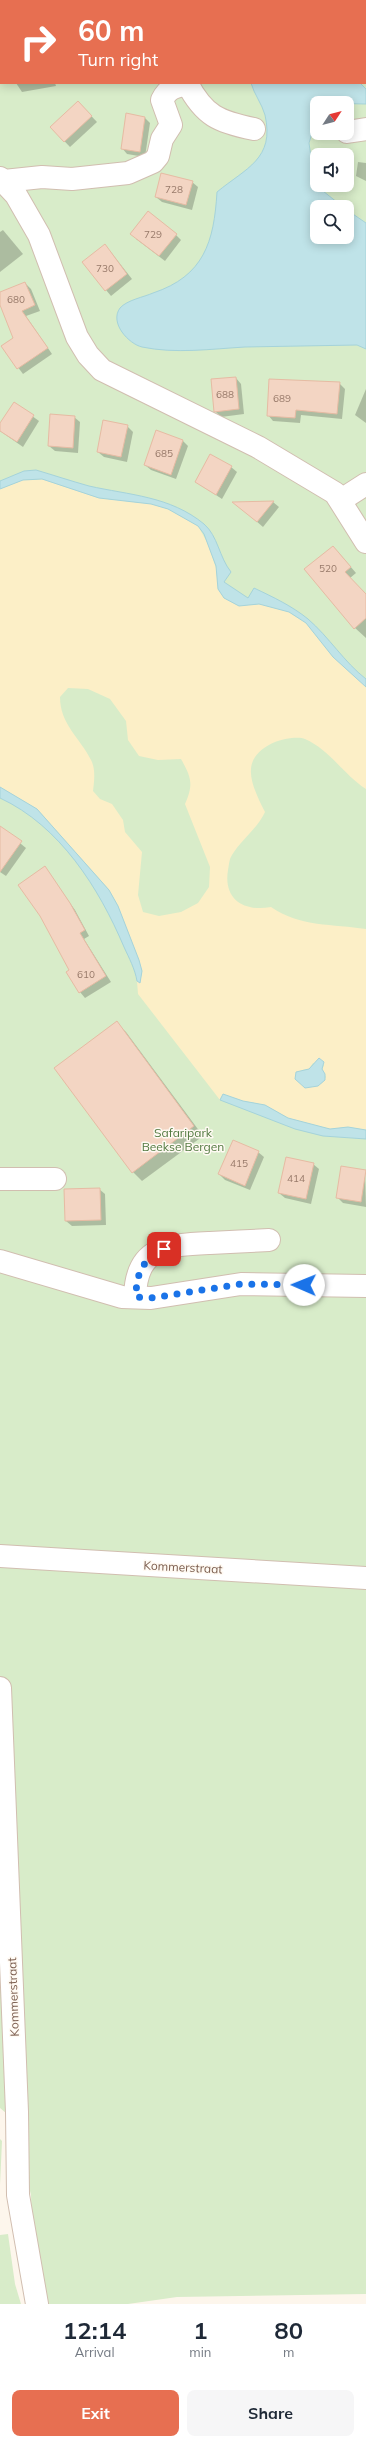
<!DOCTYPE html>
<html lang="en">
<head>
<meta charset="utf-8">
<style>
	body { margin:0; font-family:Mulish,sans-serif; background:#f6f6f7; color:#1f2937; height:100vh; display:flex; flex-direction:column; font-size:15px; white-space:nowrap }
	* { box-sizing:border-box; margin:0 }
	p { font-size:13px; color:#747a83 }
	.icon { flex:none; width:22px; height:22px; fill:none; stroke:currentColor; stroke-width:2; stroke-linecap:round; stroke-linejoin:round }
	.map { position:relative; height:2304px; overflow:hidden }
	.details { display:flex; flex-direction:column; background:#fff; flex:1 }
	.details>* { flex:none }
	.hud { position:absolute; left:0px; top:0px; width:366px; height:84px; box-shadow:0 2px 10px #0003; background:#e76f51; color:#fff; overflow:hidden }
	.needle { width:26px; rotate:54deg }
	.controls { position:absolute; left:310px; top:96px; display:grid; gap:8px }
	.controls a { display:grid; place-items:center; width:44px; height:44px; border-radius:8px; background:#fff; box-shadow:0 2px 10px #0003; font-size:20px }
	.pin { position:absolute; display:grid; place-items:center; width:34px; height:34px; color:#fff; margin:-17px; border-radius:8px; box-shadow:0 2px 6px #0006 }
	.me { position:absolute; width:44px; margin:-22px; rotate:271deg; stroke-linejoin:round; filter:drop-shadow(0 0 3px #0008) }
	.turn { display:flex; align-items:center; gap:14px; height:84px; padding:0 12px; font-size:18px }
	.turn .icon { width:52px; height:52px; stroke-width:2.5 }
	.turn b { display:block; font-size:28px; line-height:34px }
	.eta { display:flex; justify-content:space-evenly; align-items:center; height:68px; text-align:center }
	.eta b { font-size:24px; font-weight:700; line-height:28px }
	.action { display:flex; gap:8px; margin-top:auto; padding:8px 12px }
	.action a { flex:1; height:46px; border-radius:8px; background:#e76f51; color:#fff; font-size:16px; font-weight:700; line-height:46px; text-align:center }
	.action a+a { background:#f6f6f7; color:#1f2937 }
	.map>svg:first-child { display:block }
	.green { fill:#d8ecc9; fill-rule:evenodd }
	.sand { fill:#fcefc7; fill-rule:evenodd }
	.water { fill:#bfe3e8; stroke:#a5d3da }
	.shadow { fill:#0003 }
	.building { fill:#f3d5c3; stroke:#e6bba3 }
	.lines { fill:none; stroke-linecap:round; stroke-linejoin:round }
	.minor-casing { stroke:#d1beb0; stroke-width:24 }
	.minor { stroke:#fff; stroke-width:22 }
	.route { stroke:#1a73e8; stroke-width:7; stroke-dasharray:0 12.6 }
	.labels { text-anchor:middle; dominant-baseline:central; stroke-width:3; stroke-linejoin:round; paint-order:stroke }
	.number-label { font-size:10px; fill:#987a6a }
	.park-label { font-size:12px; fill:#537a41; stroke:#fffaf3 }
	.street-label { font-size:12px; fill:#7a5c4d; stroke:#fffaf3 }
</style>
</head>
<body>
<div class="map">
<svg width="366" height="2304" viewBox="0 0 366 2304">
	<rect width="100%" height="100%" fill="#fdf6ec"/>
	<g class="green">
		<path d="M0,0h366v2294l-189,3 -49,7h-83l-13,-71 -1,-38 -25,-101v19l-6,-5zM1,1h364v82h-364zM317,103h30v30h-30zM317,155h30v30h-30zM317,207h30v30h-30z"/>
		<path d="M0,2139l2,2 -2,44z"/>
		<path d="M8,2234l7,50 6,20h-21v-69z"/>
	</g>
	<path class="sand" d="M42,479l57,19 52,6 17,5 30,17 10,18 9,27 1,18 6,9 15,8 20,-2 30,8 17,11 27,34 33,30v102c-22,-14 -36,-39 -61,-50 -6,-3 -23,0 -30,3 -36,16 -25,40 -10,70 -8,17 -23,27 -33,43 -3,4 -3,11 -4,15 -5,30 17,42 43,37 29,20 62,17 95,22v201l-18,-3 -18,2 -42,-11 -23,-13 -22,-4 -8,-3 -14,-1 -1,3 -82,-106 -1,-13 3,2 2,-12 -24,-65 -9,-16 -72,-81 -37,-22v-298l23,-9zM68,688l20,1 22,10 16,22 2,19 11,16 19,4 23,-1c10,18 13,25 4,45l25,63 -1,20 -11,16 -17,9 -22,4 -16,-4 -5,-17 4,-43 -17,-20 -2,-12 -11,-16 -12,-5 -7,-8c1,-9 3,-22 -2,-31 -11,-22 -31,-36 -31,-63zM313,1063l11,2 -2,5 4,7 -4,6 -8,4 -12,-17 7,-1z"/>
	<g class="water">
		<path d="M257,0h103l-104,1z"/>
		<path d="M251,83h109l6,6v15l-49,-1v14l-8,26 4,28 4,8v6h3l3,6 20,16h-26v30h30v-27l19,13v126l-9,-4c-37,1 -75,1 -112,2 -34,2 -70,7 -103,0 -13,-3 -33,-24 -22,-39 7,-8 24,-11 33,-15 51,-17 61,-51 64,-101 29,-24 58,-33 48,-77 -3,-11 -11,-21 -14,-32z"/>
		<path d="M36,470c17,5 35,11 53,16 40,9 81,10 115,38 14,12 15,33 27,48l-7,10 24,16 6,-10c19,9 38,18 54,31 21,18 36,43 58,60v8l-33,-30 -27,-34 -17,-11 -30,-8 -20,2 -15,-8 -6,-9 -2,-23 -12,-32 -6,-8 -30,-17 -17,-5 -52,-6 -57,-19 -19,1 -23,9v-8l24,-10z"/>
		<path d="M0,787l37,22 72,81 9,16 21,54 3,11 -2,12 -3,-2c-2,-12 -8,-23 -13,-34 -25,-59 -64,-121 -124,-149z"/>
		<path d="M319,1058l5,4 -2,7 3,5v6l-7,6 -13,2 -10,-9 1,-7 13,-3z"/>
		<path d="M223,1094l20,7 22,4 23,13 42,11 18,-2 18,3v9l-43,-3 -28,-7 -75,-29z"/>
	</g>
	<g class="shadow">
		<path d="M0,6h1v20l-1,-1z"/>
		<path d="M16,83h39l1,3 -34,6z"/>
		<path d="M78,102l19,20 -27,25 -19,-20z"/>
		<path d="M127,115l18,3 5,5 -5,34 -18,-3 -5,-6z"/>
		<path d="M358,162l8,1v18l-10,-5z"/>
		<path d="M192,182l6,5 -6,23 -30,-8 -6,-5z"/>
		<path d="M3,230l20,24 -23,18v-40z"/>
		<path d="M176,235l5,5 -16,21 -29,-22z"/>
		<path d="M110,251l22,28 -21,17 -28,-34z"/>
		<path d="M25,283l6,6 9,22 -14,5 26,38 -29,20 -21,-28 12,-8 -14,-36v-8z"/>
		<path d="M236,378l5,6 3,30 -23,3 -6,-6z"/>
		<path d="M339,383l6,6 -3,30 -41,-4 -1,8 -27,-2 -5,-6z"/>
		<path d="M366,389v34l-11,-8z"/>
		<path d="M14,403l25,18 -16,26 -23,-16v-6z"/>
		<path d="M74,417l6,5 -2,31 -23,-2 -6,-5z"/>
		<path d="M127,426l6,6 -6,30 -23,-5 -6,-5z"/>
		<path d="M183,441l5,5 -12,33 -25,-9 -6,-5z"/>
		<path d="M231,467l6,5 -15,27 -26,-17z"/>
		<path d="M234,502h39l6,5 -16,20z"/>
		<path d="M338,552l18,21 -6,5 16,18v42l-12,-11z"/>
		<path d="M0,827l26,21 -20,28 -6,-4z"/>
		<path d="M45,868l30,42 14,26 -5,3 27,43 -26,16 -5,-6 -9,-22z"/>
		<path d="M116,1023l10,9 77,104 -61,45 -9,-9z"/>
		<path d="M258,1152l6,5 -14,33 -25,-10 -6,-6z"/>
		<path d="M313,1164l6,5 -8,35 -26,-6 -6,-5z"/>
		<path d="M365,1171l1,36 -23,-4 -5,-5z"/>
		<path d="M99,1189l6,5 1,31 -34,1 -6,-5z"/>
	</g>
	<g class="building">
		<path d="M78,101l14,15 -28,26 -14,-15z"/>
		<path d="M126,113l19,4 -5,35 -19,-3z"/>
		<path d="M161,173l32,8 -7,24 -31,-8z"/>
		<path d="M148,211l29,23 -18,22 -29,-22z"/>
		<path d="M105,244l22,30 -22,17 -23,-29z"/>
		<path d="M25,282l10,23 -13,6 26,37 -31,21 -16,-23 12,-8 -13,-33v-13z"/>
		<path d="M236,377l3,32 -25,3 -3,-33z"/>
		<path d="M269,379l71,3 -3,32 -41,-4 -1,8 -28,-2z"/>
		<path d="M14,402l20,13 -17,27 -17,-11v-8z"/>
		<path d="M50,414l25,2 -2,32 -25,-2z"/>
		<path d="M103,420l25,5 -7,32 -24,-5z"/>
		<path d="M156,430l27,10 -12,35 -27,-10z"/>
		<path d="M210,454l22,12 -16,29 -21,-13z"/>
		<path d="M274,501l-17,21 -25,-20z"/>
		<path d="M333,546l18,21 -6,5 21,22v24l-12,11 -50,-60z"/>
		<path d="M0,826l22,15 -22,31z"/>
		<path d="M45,866l25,37 15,27 -5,3 26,43 -27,17 -13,-21 3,-2 -29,-54 -22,-31z"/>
		<path d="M117,1021l77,105 -62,47 -78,-105z"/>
		<path d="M233,1140l26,11 -14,35 -27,-12z"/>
		<path d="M286,1157l28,6 -8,36 -28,-6z"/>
		<path d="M341,1166l25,4 -5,32 -25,-4z"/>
		<path d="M100,1188l1,32 -36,1 -1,-32z"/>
	</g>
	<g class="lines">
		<g class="minor-casing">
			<g id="minor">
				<path d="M202,1v-1"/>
				<path d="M187,83c17,33 32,39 67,46"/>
				<path d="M347,132l19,-3"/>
				<path d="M0,178l16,17 23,40 38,102 11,18 14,15 156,77 77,46 31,49"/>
				<path d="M4,181l38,-4 30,2 56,-6 25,-11 5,-6 4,-17 9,-14 -9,-25c6,-12 13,-14 26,-15"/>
				<path d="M341,500l25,-16"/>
				<path d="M0,1179h55"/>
				<path d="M0,1261l122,36 29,1 90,-14 125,2"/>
				<path d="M135,1297c1,-51 33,-52 75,-54 20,-1 39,-2 59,-3"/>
				<path d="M0,1556l366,22"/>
				<path d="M0,1688l17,424 1,83 19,109"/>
			</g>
		</g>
		<use href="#minor" class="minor"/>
	</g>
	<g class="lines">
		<path class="route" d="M164,1249c-22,10 -28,26 -28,48l15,1 90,-14 63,1"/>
	</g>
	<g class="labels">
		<g class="number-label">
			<text x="174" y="189">728</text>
			<text x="153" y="234">729</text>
			<text x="105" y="268">730</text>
			<text x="16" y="299">680</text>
			<text x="225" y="394">688</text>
			<text x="282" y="398">689</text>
			<text x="164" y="453">685</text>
			<text x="328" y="568">520</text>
			<text x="86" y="974">610</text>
			<text x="239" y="1163">415</text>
			<text x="296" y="1178">414</text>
		</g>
		<g class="park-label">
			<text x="183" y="1132">Safaripark<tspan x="183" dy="14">Beekse Bergen</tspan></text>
		</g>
		<g class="street-label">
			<text transform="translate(183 1567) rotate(3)">Kommerstraat</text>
			<text transform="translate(13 1997) rotate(-92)">Kommerstraat</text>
		</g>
	</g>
</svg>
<div class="controls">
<a><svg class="needle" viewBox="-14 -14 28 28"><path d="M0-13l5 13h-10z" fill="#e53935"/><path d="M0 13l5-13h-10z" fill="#747a83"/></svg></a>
<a><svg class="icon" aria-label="sound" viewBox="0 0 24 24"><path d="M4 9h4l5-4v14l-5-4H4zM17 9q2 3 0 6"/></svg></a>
<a><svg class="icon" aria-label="search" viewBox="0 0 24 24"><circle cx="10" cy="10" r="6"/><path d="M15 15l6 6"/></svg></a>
</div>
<div class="pin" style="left:164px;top:1249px;background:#d93025"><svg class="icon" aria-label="arrive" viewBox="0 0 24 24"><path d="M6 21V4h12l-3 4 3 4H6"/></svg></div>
<svg class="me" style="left:304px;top:1285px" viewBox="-20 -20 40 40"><circle r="19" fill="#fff"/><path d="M0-13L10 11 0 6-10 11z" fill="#1a73e8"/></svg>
<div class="hud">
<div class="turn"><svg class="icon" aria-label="right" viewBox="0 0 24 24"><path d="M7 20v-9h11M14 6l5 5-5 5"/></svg><div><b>60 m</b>Turn right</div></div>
</div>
</div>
<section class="details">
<div class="eta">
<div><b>12:14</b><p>Arrival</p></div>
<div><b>1</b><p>min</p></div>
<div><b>80</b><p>m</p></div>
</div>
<div class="action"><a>Exit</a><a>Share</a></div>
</section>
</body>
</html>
